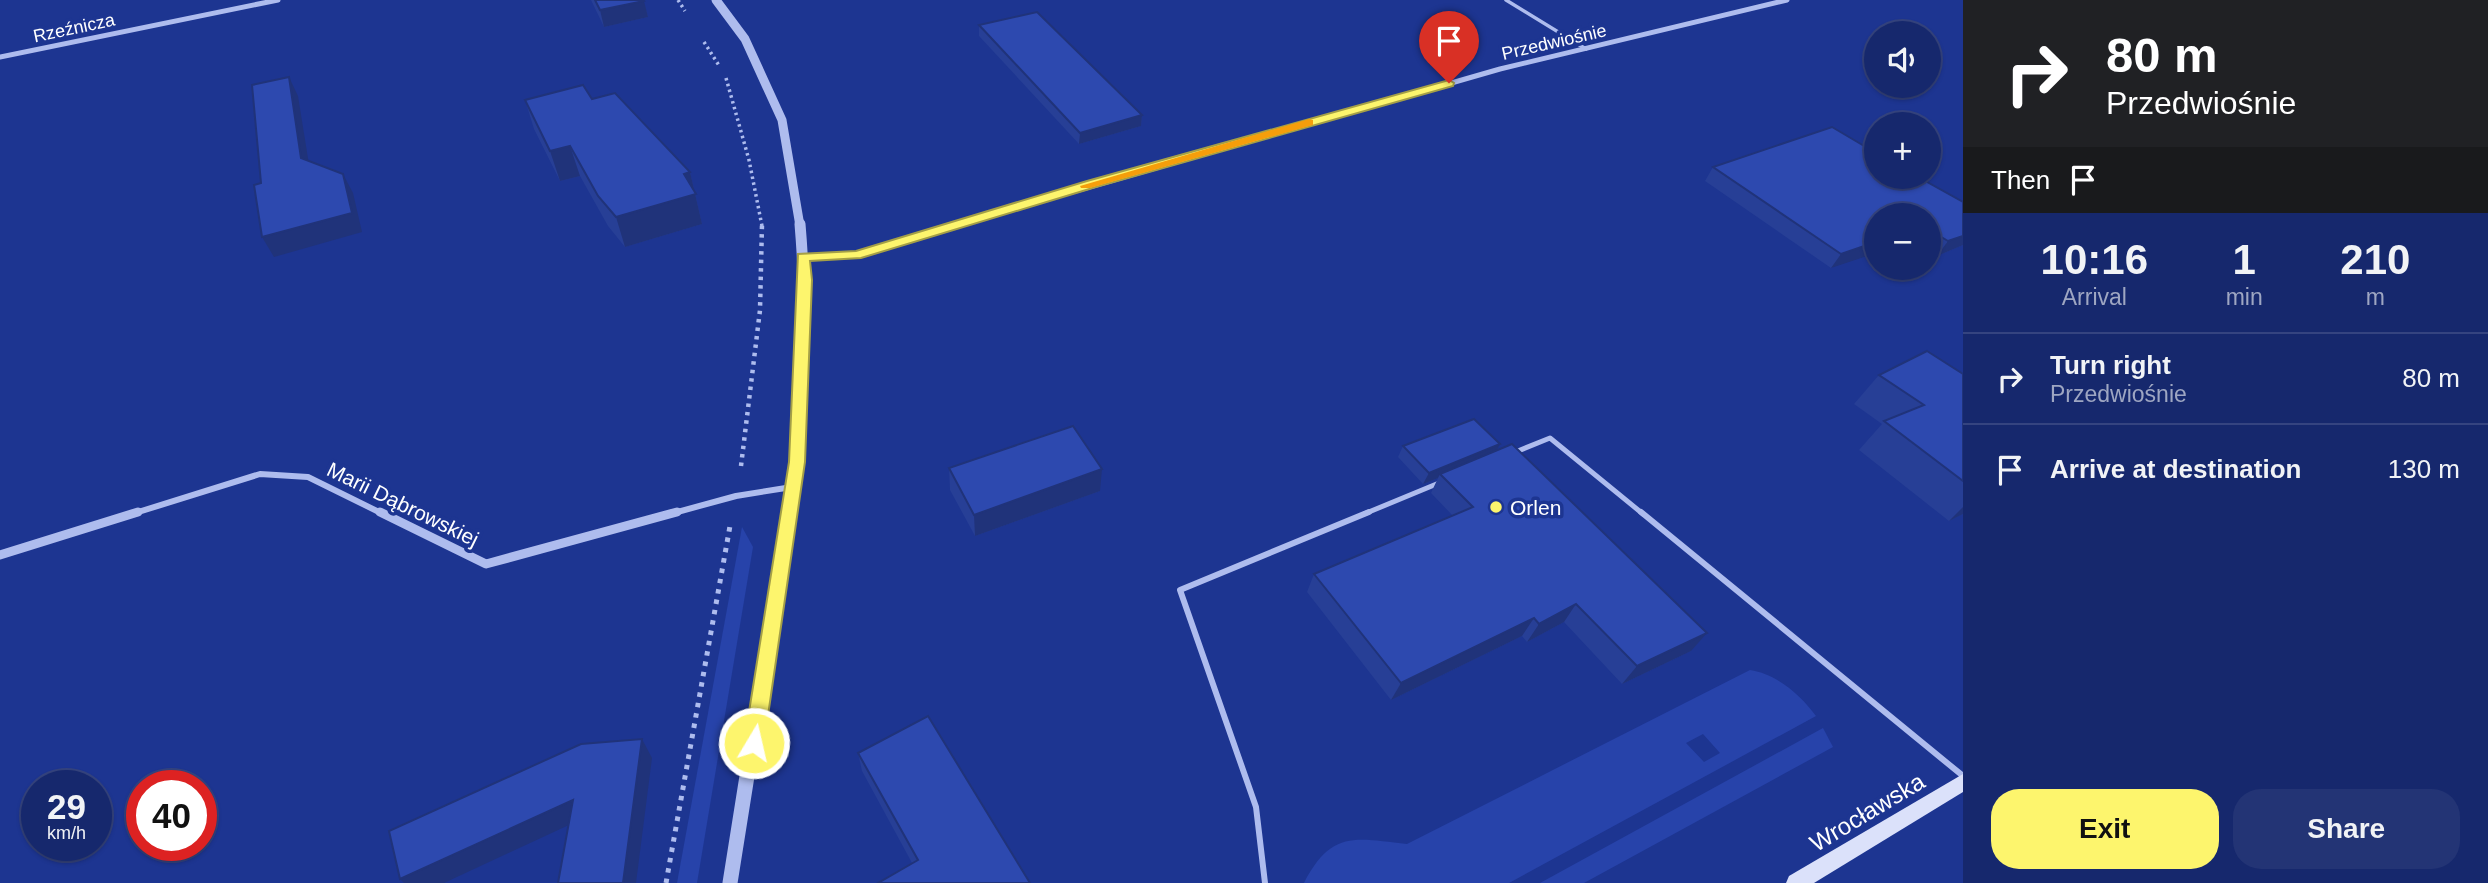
<!DOCTYPE html>
<html lang="en">
<head>
<meta charset="utf-8">
<style>
	body { margin:0; font-family:Helvetica,sans-serif; background:#233475; color:#f1f3f6; height:100vh; display:flex; flex-direction:column; font-size:26px; white-space:nowrap }
	* { box-sizing:border-box; margin:0 }
	p { font-size:23px; color:#9ea6c2 }
	.icon { flex:none; width:38px; height:38px; fill:none; stroke:currentColor; stroke-width:2; stroke-linecap:round; stroke-linejoin:round }
	.map { position:relative; flex:1; overflow:hidden }
	.side { display:flex; flex-direction:column; background:#16286d; width:525px }
	.side>* { flex:none }
	.top-card { background:#202124; color:#fff; overflow:hidden }
	.buttons { position:absolute; left:1864px; top:21px; display:grid; gap:14px }
	.buttons a { display:grid; place-items:center; width:77px; height:77px; border-radius:50%; background:#16286d; box-shadow:0 2px 5px #0004,0 0 0 2px #354480; font-size:35px }
	.speed { position:absolute; left:21px; top:770px; display:flex; gap:14px; font-size:35px; font-weight:700; text-align:center }
	.speed>* { display:grid; place-content:center; width:91px; height:91px; border-radius:50%; background:#16286d; box-shadow:0 2px 5px #0004,0 0 0 2px #354480; line-height:1 }
	.speed small { font-size:18px; font-weight:400 }
	.speed .limit { border:10px solid #d22; background:#fff; color:#111 }
	.pin { position:absolute; display:grid; place-items:center; width:60px; height:60px; color:#fff; margin:-72px -30px; border-radius:50% 50% 50% 0; rotate:-45deg; box-shadow:0 0 7px #0007 }
	.pin .icon { rotate:45deg }
	.me { position:absolute; width:77px; margin:-38px; rotate:9deg; stroke-linejoin:round; filter:drop-shadow(0 0 5px #0008) }
	.turn { display:flex; align-items:center; gap:24px; height:147px; padding:0 28px; font-size:32px }
	.turn .icon { width:91px; height:91px; stroke-width:2.5 }
	.turn b { display:block; font-size:49px; line-height:60px }
	.then { display:flex; align-items:center; height:66px; padding:0 28px; background:#0003; gap:14px; font-size:26px }
	.eta { display:flex; justify-content:space-evenly; align-items:center; height:119px; text-align:center }
	.eta b { font-size:42px; font-weight:700; line-height:49px }
	.cta { display:flex; gap:14px; margin-top:auto; padding:14px 28px }
	.cta a { flex:1; height:80px; border-radius:28px; background:#fdf56d; color:#111; font-size:28px; font-weight:700; line-height:80px; text-align:center }
	.cta a+a { background:#233475; color:#f1f3f6 }
	ul { padding:0; list-style:none }
	li { display:flex; align-items:center; gap:21px; height:91px; padding:0 28px; border-top:2px solid #354480 }
	li div { flex:1 }
	li b { display:block; font-size:26px }
	li em { font-style:normal }
	main { display:flex; flex:1; min-height:0 }
	.map>svg:first-child { display:block }
	.green { fill:#2743aa; fill-rule:evenodd }
	.lines { fill:none; stroke-linecap:round; stroke-linejoin:round }
	.path-far2 { stroke:#aebcee; stroke-width:3.5; stroke-dasharray:2.5 3.5; stroke-linecap:butt }
	.path-far1 { stroke:#aebcee; stroke-width:4.5; stroke-dasharray:3.5 5; stroke-linecap:butt }
	.path { stroke:#aebcee; stroke-width:5; stroke-dasharray:4.5 6; stroke-linecap:butt }
	.service-far2 { stroke:#aebcee; stroke-width:3.5 }
	.service-far1 { stroke:#aebcee; stroke-width:5 }
	.service { stroke:#aebcee; stroke-width:6 }
	.minor-far2 { stroke:#aebcee; stroke-width:5 }
	.minor-far1 { stroke:#aebcee; stroke-width:6 }
	.minor { stroke:#aebcee; stroke-width:9 }
	.tertiary-far2 { stroke:#aebcee; stroke-width:9 }
	.tertiary-far1 { stroke:#aebcee; stroke-width:11 }
	.tertiary { stroke:#aebcee; stroke-width:15 }
	.secondary { fill:#dbe1fa; fill-rule:evenodd }
	.wall { fill:#273f96 }
	.shaded-wall { fill:#20337a }
	.building { fill:#2d49af; stroke:#20337a; stroke-width:2 }
	.route { fill:#fdf56d; stroke:#a49f47; stroke-width:2 }
	.slow { fill:#f59e0b }
	.poi-dot { fill:#fdf56d; stroke:#1d3591; stroke-width:2.5 }
	.labels { text-anchor:middle; dominant-baseline:central; stroke-width:7; stroke-linejoin:round; paint-order:stroke }
	.far-street-label { font-size:18px; fill:#fff; stroke:#1d3591 }
	.street-label { font-size:21px; fill:#fff; stroke:#1d3591 }
	.poi-label { font-size:21px; fill:#fff; stroke:#1d3591; text-anchor:start }
	.near-street-label { font-size:24px; fill:#fff; stroke:#1d3591 }
</style>
</head>
<body>
<main>
<div class="map">
<svg width="1963" height="883" viewBox="0 0 1963 883">
	<rect width="100%" height="100%" fill="#1d3591"/>
	<g class="green">
		<path d="M742,527l11,20 -56,336h-20z"/>
		<path d="M1750,670c26,4 50,24 66,46l-307,167h-205c28,-54 52,-44 103,-39zM1703,734l17,19 -16,9 -18,-19z"/>
		<path d="M1823,728l10,19 -249,136h-44z"/>
	</g>
	<g class="lines">
		<g class="path-far2">
			<path d="M678,0l7,11"/>
			<path d="M704,42l16,25"/>
			<path d="M726,78l23,82 13,66"/>
		</g>
		<path class="path-far1" d="M741,466l19,-156 2,-86"/>
		<path class="path" d="M666,883l64,-357"/>
		<path class="service-far2" d="M1506,0l80,49"/>
		<g class="service-far1">
			<path d="M1513,453l37,-15 93,76"/>
			<path d="M1364,514l75,-31"/>
		</g>
		<g class="service">
			<path d="M1641,512l322,264"/>
			<path d="M1265,883l-9,-76 -76,-217 189,-78"/>
		</g>
		<g class="minor-far2">
			<path d="M0,57l278,-57"/>
			<path d="M954,226l546,-157 287,-69"/>
		</g>
		<g class="minor-far1">
			<path d="M802,257l54,-2 104,-31"/>
			<path d="M132,514l128,-40 48,3 75,37"/>
			<path d="M670,514l66,-18 56,-9"/>
		</g>
		<g class="minor">
			<path d="M380,512l106,52 191,-52"/>
			<path d="M0,555l138,-43"/>
		</g>
		<path class="tertiary-far2" d="M716,0l29,39 37,81 18,106"/>
		<path class="tertiary-far1" d="M789,514c15,-94 19,-196 11,-290"/>
		<path class="tertiary" d="M730,883l59,-371"/>
		<path class="secondary" d="M1963,774v18l-149,91h-28l3,-7z"/>
	</g>
	<g class="wall">
		<path d="M591,0h52l5,17 -44,10z"/>
		<path d="M979,25l163,90 -1,11 -62,18 -100,-108z"/>
		<path d="M592,99l98,73 12,52 -77,23 -17,-21 -28,-50 -20,5 -26,-52 -9,-29z"/>
		<path d="M1832,127l131,118 -26,11 -9,-5v-36l-97,53 -126,-87 8,-14z"/>
		<path d="M1963,374v140l-14,7 -90,-71 23,-26 -28,-20 25,-29z"/>
		<path d="M1500,444l-4,7 195,200 -69,33 -58,-62 -37,20 -5,-6 -131,64 -84,-108 7,-18 139,-58 -22,-23 7,-15 -15,6 -25,-27 5,-11z"/>
		<path d="M949,468l151,23 -125,45 -25,-46z"/>
		<path d="M858,753l172,130 -118,-20 -50,-92z"/>
	</g>
	<g class="shaded-wall">
		<path d="M644,1l4,16 -44,10 -4,-17z"/>
		<path d="M289,77l9,19 13,81 -10,-19z"/>
		<path d="M1142,115l-1,11 -62,18 1,-11z"/>
		<path d="M570,146l10,30 -20,5 -10,-30z"/>
		<path d="M690,172l12,52 -77,23 -9,-30 68,-43z"/>
		<path d="M343,174l10,19 9,39 -88,25 -12,-20z"/>
		<path d="M1963,236v9l-26,11 11,-15z"/>
		<path d="M1876,242v11l-45,15 10,-14z"/>
		<path d="M1500,444l-6,12 -54,18 -2,4 -15,6 6,-11z"/>
		<path d="M1102,469l-2,22 -125,45 -1,-21z"/>
		<path d="M1963,507v7l-14,7z"/>
		<path d="M1576,604l-12,18 -37,20 12,-18z"/>
		<path d="M1534,618l-12,18 -131,64 10,-17z"/>
		<path d="M1707,633l-16,18 -69,33 15,-18z"/>
		<path d="M642,739l10,19 -16,125h-13z"/>
		<path d="M573,800l11,18 -140,65h-40l-4,-4z"/>
	</g>
	<g class="building">
		<path d="M595,0h48l1,1 -44,9z"/>
		<path d="M1037,12l105,103 -62,18 -101,-108z"/>
		<path d="M289,77l12,81 42,16 9,39 -90,24 -8,-52 7,-2 -9,-98z"/>
		<path d="M583,85l9,14 23,-6 75,79 -6,2 12,20 -80,23 -18,-21 -28,-50 -20,5 -25,-51z"/>
		<path d="M1832,127l44,26v24h42l45,25v34l-15,5 -20,-12v-14h-52v27l-35,12 -128,-87z"/>
		<path d="M1927,351l36,23v107l-79,-60 40,-16 -45,-30z"/>
		<path d="M1474,419l26,25 -71,29 -26,-27z"/>
		<path d="M1073,426l29,43 -128,46 -25,-47z"/>
		<path d="M1512,444l195,189 -70,33 -61,-62 -37,20 -5,-6 -133,65 -87,-109 159,-67 -33,-33z"/>
		<path d="M928,716l102,167h-152l40,-23 -60,-107z"/>
		<path d="M642,739l-19,144h-65l15,-83 -173,79 -11,-48 192,-87z"/>
	</g>
	<path class="route" d="M1449,80l5,3 -1,3 -357,101 -235,71 -51,3 2,19 -7,182 -41,281 -3,7 -7,2 -7,-2 -3,-7 45,-281 9,-208 58,-3 231,-70z"/>
	<path class="slow" d="M1309,119l4,1v5l-223,63h-9l-1,-2z"/>
	<circle class="poi-dot" cx="1496" cy="507" r="7"/>
	<g class="labels">
		<g class="far-street-label">
			<text transform="translate(74 28) rotate(-12)">Rzeźnicza</text>
			<text transform="translate(1554 42) rotate(-13)">Przedwiośnie</text>
		</g>
		<g class="street-label">
			<text transform="translate(403 504) rotate(26)">Marii Dąbrowskiej</text>
		</g>
		<g class="poi-label">
			<text x="1510" y="507">Orlen</text>
		</g>
		<g class="near-street-label">
			<text transform="translate(1867 812) rotate(-31)">Wrocławska</text>
		</g>
	</g>
</svg>
<div class="buttons">
<a><svg class="icon" aria-label="sound" viewBox="0 0 24 24"><path d="M4 9h4l5-4v14l-5-4H4zM17 9q2 3 0 6"/></svg></a>
<a>+</a>
<a>−</a>
</div>
<div class="speed"><div>29<small>km/h</small></div><div class="limit">40</div></div>
<div class="pin" style="left:1449px;top:83px;background:#d93025"><svg class="icon" aria-label="arrive" viewBox="0 0 24 24"><path d="M6 21V4h12l-3 4 3 4H6"/></svg></div>
<svg class="me" style="left:754px;top:743px" viewBox="-20 -20 40 40"><circle r="17" fill="#fdf56d" stroke="#fff" stroke-width="3"/><path d="M0-11L8 9 0 5-8 9z" fill="#fff"/></svg>
</div>
<section class="side">
<div class="top-card">
<div class="turn"><svg class="icon" aria-label="right" viewBox="0 0 24 24"><path d="M7 20v-9h11M14 6l5 5-5 5"/></svg><div><b>80 m</b>Przedwiośnie</div></div>
<div class="then">Then<svg class="icon" aria-label="arrive" viewBox="0 0 24 24"><path d="M6 21V4h12l-3 4 3 4H6"/></svg></div>
</div>
<div class="eta">
<div><b>10:16</b><p>Arrival</p></div>
<div><b>1</b><p>min</p></div>
<div><b>210</b><p>m</p></div>
</div>
<ul>
<li><svg class="icon" aria-label="right" viewBox="0 0 24 24"><path d="M7 20v-9h11M14 6l5 5-5 5"/></svg><div><b>Turn right</b><p>Przedwiośnie</p></div><em>80 m</em></li>
<li><svg class="icon" aria-label="arrive" viewBox="0 0 24 24"><path d="M6 21V4h12l-3 4 3 4H6"/></svg><div><b>Arrive at destination</b></div><em>130 m</em></li>
</ul>
<div class="cta"><a>Exit</a><a>Share</a></div>
</section>
</main>
</body>
</html>
